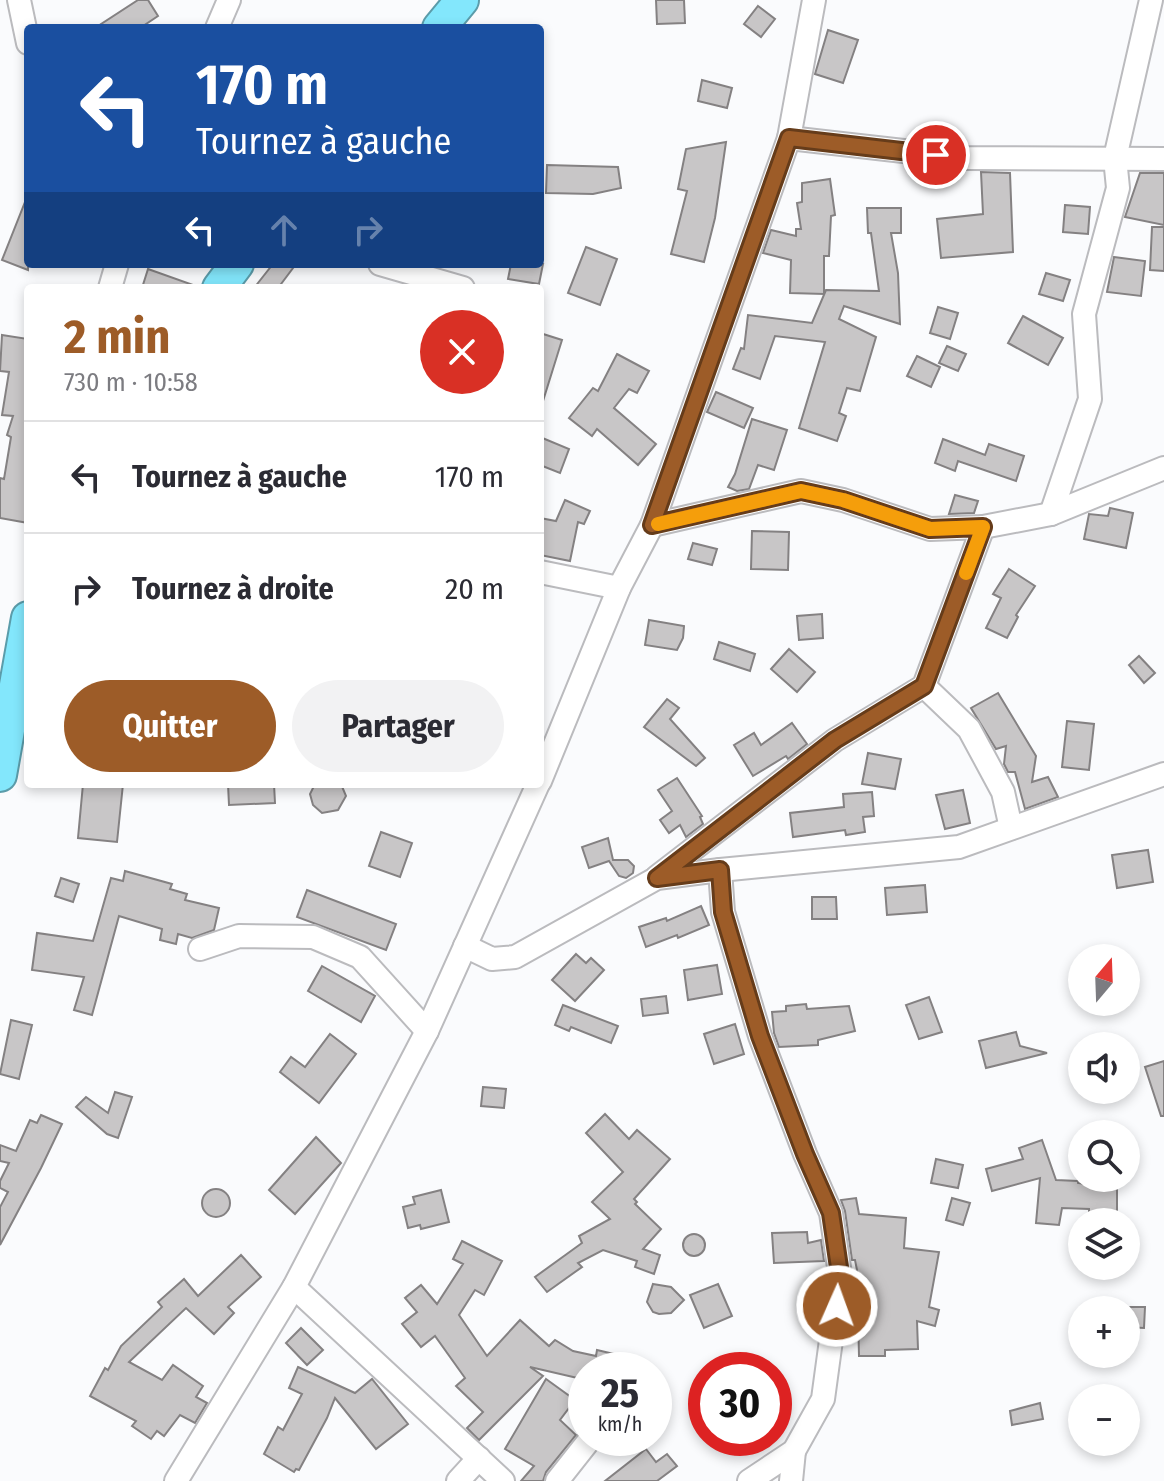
<!DOCTYPE html>
<html lang="fr">
<head>
<meta charset="utf-8">
<style>
	body { margin:0; font-family:"Fira Sans Condensed",sans-serif; background:#f2f2f3; color:#2b2b33; height:100vh; display:flex; flex-direction:column; font-size:30px; white-space:nowrap }
	* { box-sizing:border-box; margin:0 }
	p { font-size:26px; color:#7c7c81 }
	.icon { flex:none; width:44px; height:44px; fill:none; stroke:currentColor; stroke-width:2; stroke-linecap:round; stroke-linejoin:round }
	.map { position:relative; flex:1; overflow:hidden }
	.details { position:absolute; left:24px; top:284px; width:520px; height:504px; display:flex; flex-direction:column; background:#fff; border-radius:8px; box-shadow:0 4px 12px #0003 }
	.details>* { flex:none }
	.hud { position:absolute; left:24px; top:24px; width:520px; height:244px; border-radius:8px; box-shadow:0 4px 12px #0003; background:#1a4fa0; color:#fff; overflow:hidden }
	.needle { width:52px; rotate:19deg }
	.fabs { position:absolute; left:1068px; top:944px; display:grid; gap:16px }
	.fabs a { display:grid; place-items:center; width:72px; height:72px; border-radius:50%; background:#fff; box-shadow:0 4px 12px #0003; font-size:40px }
	.speed { position:absolute; left:568px; top:1352px; display:flex; gap:16px; font-size:40px; font-weight:700; text-align:center }
	.speed>* { display:grid; place-content:center; width:104px; height:104px; border-radius:50%; background:#fff; box-shadow:0 4px 12px #0003; line-height:1 }
	.speed small { font-size:20px; font-weight:400 }
	.speed .limit { border:12px solid #d22; background:#fff; color:#111 }
	.pin { position:absolute; display:grid; place-items:center; width:68px; height:68px; color:#fff; margin:-34px; border:4px solid #fff; border-radius:50%; box-shadow:0 2px 8px #0007 }
	.me { position:absolute; width:88px; margin:-44px; rotate:2deg; stroke-linejoin:round; filter:drop-shadow(0 0 6px #0008) }
	.turn { display:flex; align-items:center; gap:28px; height:168px; padding:0 40px; font-size:36px }
	.turn .icon { width:104px; height:104px; stroke-width:2.5 }
	.turn b { display:block; font-size:56px; line-height:68px }
	.lanes { display:flex; align-items:center; height:76px; padding:0 40px; background:#0003; justify-content:center; gap:40px; direction:ltr }
	.lanes .off { opacity:.35 }
	.round { display:grid; place-items:center; flex:none; width:84px; height:84px; border-radius:42px; background:#f2f2f3 }
	.headline { display:flex; align-items:center; justify-content:space-between; height:136px; padding:0 40px }
	h1 { font-size:48px; font-weight:700; line-height:60px; color:#9d5c28 }
	.button { display:flex; gap:16px; margin-top:auto; padding:16px 40px }
	.button a { flex:1; height:92px; border-radius:48px; background:#9d5c28; color:#fff; font-size:32px; font-weight:700; line-height:92px; text-align:center }
	.button a+a { background:#f2f2f3; color:#2b2b33 }
	ul { padding:0; list-style:none }
	li { display:flex; align-items:center; gap:24px; height:112px; padding:0 40px; border-top:2px solid #e1e1e2 }
	li div { flex:1 }
	li b { display:block; font-size:30px }
	li em { font-style:normal }
	.map>svg:first-child { display:block }
	.building { fill:#c8c6c7; stroke:#848182; stroke-width:2 }
	.lines { fill:none; stroke-linecap:round; stroke-linejoin:round }
	.minor-casing { stroke:#bbbbbe; stroke-width:26 }
	.highway-casing { stroke:#5b9caa; stroke-width:36 }
	.minor { stroke:#fff; stroke-width:22 }
	.highway { stroke:#83e7fc; stroke-width:32 }
	.route-casing { stroke:#663c1a; stroke-width:20 }
	.route { stroke:#9d5c28; stroke-width:14 }
	.slow { stroke:#f59e0b; stroke-width:14 }
</style>
</head>
<body>
<div class="map">
<svg width="1164" height="1481" viewBox="0 0 1164 1481">
	<rect width="100%" height="100%" fill="#fafbfd"/>
	<g class="building">
		<path d="M138,0h10l10,16 -18,12h-45z"/>
		<path d="M656,0h28l1,23 -28,1z"/>
		<path d="M758,6l17,13 -14,18 -17,-13z"/>
		<path d="M828,30l30,10 -15,43 -28,-9z"/>
		<path d="M702,80l30,8 -5,20 -29,-7z"/>
		<path d="M726,142l-11,76 -11,44 -33,-8 16,-63 -9,-2 8,-40z"/>
		<path d="M547,165l71,2 3,21 -28,6 -47,-1z"/>
		<path d="M981,172l29,1 3,79 -72,6 -4,-39 46,-5z"/>
		<path d="M1140,173h24v52l-39,-8z"/>
		<path d="M830,179l5,36 -4,1 -2,40h-5v38l-34,-1 1,-33 -28,-7 8,-23 25,6v-7h5l-4,-26 5,-1v-19z"/>
		<path d="M27,197l1,1v72l-26,-10z"/>
		<path d="M1065,205l25,2 -2,27 -25,-2z"/>
		<path d="M867,208h34v25h-10l7,40 2,51 -56,-18 -5,13 37,18 -16,54 -13,-3 -8,25 7,3 -9,25 -38,-13 26,-86 -50,-6 -15,43 -27,-10 8,-21 3,1 4,-34 64,8 14,-33 53,1 -8,-58h-3z"/>
		<path d="M1152,227h12v44l-14,-1z"/>
		<path d="M586,247l31,12 -17,46 -32,-12z"/>
		<path d="M1114,257l31,4 -4,35 -34,-4z"/>
		<path d="M273,264h23l-18,24h-24z"/>
		<path d="M511,264h32l-4,20 -31,-5z"/>
		<path d="M148,269l48,17 -1,2h-53z"/>
		<path d="M1046,273l24,7 -7,21 -24,-7z"/>
		<path d="M938,307l20,6 -8,26 -20,-6z"/>
		<path d="M1023,316l40,22 -15,27 -40,-22z"/>
		<path d="M540,333l22,7 -19,61h-3z"/>
		<path d="M2,335l26,4v184l-28,-5v-40l4,1 7,-42 -4,-2 6,-19 -11,-1 7,-43 -9,-1z"/>
		<path d="M947,346l19,8 -8,17 -19,-8z"/>
		<path d="M617,354l32,17 -12,22 -8,-4 -15,19 42,36 -18,21 -41,-36 -5,7 -23,-18 24,-30 5,3z"/>
		<path d="M917,356l23,11 -9,20 -24,-11z"/>
		<path d="M716,392l37,16 -9,20 -37,-16z"/>
		<path d="M752,419l35,11 -13,40 -16,-5 -9,24 -12,2 -9,-4 7,-13z"/>
		<path d="M540,437l29,12 -9,24 -20,-8z"/>
		<path d="M943,439l42,16 4,-11 35,12 -8,25 -58,-20 -3,10 -20,-8z"/>
		<path d="M955,495l23,6 -4,12 -25,1z"/>
		<path d="M565,500l25,11 -6,13 -6,-2 -8,39 -30,-6v-37l16,3z"/>
		<path d="M1110,508l23,5 -7,35 -42,-9 5,-25 19,2z"/>
		<path d="M752,531l37,1 -1,38 -37,-1z"/>
		<path d="M693,543l24,6 -5,16 -24,-6z"/>
		<path d="M1009,569l26,17 -19,29 2,2 -11,21 -21,-10 15,-30 -8,-4z"/>
		<path d="M822,614l1,24 -24,2 -2,-24z"/>
		<path d="M649,620l35,6 -1,12 -6,12 -32,-5z"/>
		<path d="M719,642l36,12 -5,17 -36,-12z"/>
		<path d="M789,649l26,23 -18,20 -26,-23z"/>
		<path d="M1139,656l16,17 -11,10 -15,-18z"/>
		<path d="M998,693l38,63 -4,26 16,-5 10,20 -33,12 -10,-37h-7l-4,-8 2,-18 -10,3 -25,-41z"/>
		<path d="M667,699l12,9 -9,11 35,39 -9,8 -52,-39z"/>
		<path d="M1067,721l27,3 -5,46 -27,-3z"/>
		<path d="M792,723l15,21 -19,15 -2,-3 -33,20 -19,-31 20,-12 7,12z"/>
		<path d="M868,753l33,6 -6,30 -33,-5z"/>
		<path d="M677,778l25,38 -2,1 3,7 -17,13 -6,-12 -11,8 -9,-13 12,-9 -14,-21z"/>
		<path d="M83,784h40l-6,58 -39,-4z"/>
		<path d="M228,784h46l1,19 -46,2z"/>
		<path d="M315,784h26l5,12 -8,14 -16,3 -9,-8 -3,-11z"/>
		<path d="M963,790l7,33 -25,6 -9,-34z"/>
		<path d="M872,792l2,24 -11,1 2,15 -19,3 -1,-5 -52,7 -3,-24 54,-6 -1,-13z"/>
		<path d="M381,832l31,11 -12,34 -31,-11z"/>
		<path d="M608,838l5,22h15l6,6 -1,7 -7,5 -7,-2 -10,-15 -20,7 -7,-21z"/>
		<path d="M1148,850l5,32 -36,6 -5,-33z"/>
		<path d="M125,871l47,13 -2,5 17,5 -2,6 34,8 -5,22 -22,8 -14,-4 -2,10 -16,-4 2,-11 -43,-13 -27,99 -18,-5 10,-33 -52,-7 5,-37 56,8 18,-63 12,3z"/>
		<path d="M61,878l18,6 -6,18 -18,-6z"/>
		<path d="M925,885l2,27 -40,3 -2,-27z"/>
		<path d="M307,890l89,34 -10,26 -89,-33z"/>
		<path d="M812,897h24l1,22h-25z"/>
		<path d="M701,906l8,19 -31,13 -1,-3 -31,12 -7,-20 27,-9 1,3z"/>
		<path d="M576,954l10,9 5,-5 13,12 -29,31 -23,-21z"/>
		<path d="M717,965l5,29 -34,6 -4,-30z"/>
		<path d="M322,966l53,30 -14,26 -53,-31z"/>
		<path d="M666,996l2,17 -25,3 -2,-17z"/>
		<path d="M929,997l13,35 -23,7 -13,-34z"/>
		<path d="M806,1004l1,5 42,-3 6,25 -37,9v5l-39,2 -5,-14 -2,-21 14,-1v-5z"/>
		<path d="M563,1005l55,21 -7,17 -40,-16 -2,4 -14,-6z"/>
		<path d="M11,1020l21,5 -13,54 -19,-5z"/>
		<path d="M735,1024l9,30 -30,10 -10,-30z"/>
		<path d="M1016,1032l4,14 27,7 -61,15 -7,-27z"/>
		<path d="M330,1034l26,20 -37,49 -39,-31 11,-15 14,10z"/>
		<path d="M1164,1061v55h-3l-16,-49z"/>
		<path d="M483,1087l23,2 -2,19 -23,-2z"/>
		<path d="M115,1092l17,5 -14,41 -11,-4 -31,-27 10,-10 22,16z"/>
		<path d="M605,1114l24,25 8,-9 33,29 -36,40 3,3 -2,2 26,25 -18,20 17,6 -6,19 -19,-7 2,-6 -34,-11 -25,13 4,4 -35,25 -12,-15 47,-34 -3,-7 31,-17 -18,-17 31,-30 -37,-39z"/>
		<path d="M41,1115l21,9 -21,44 -41,77v-38l8,-15 -8,-4v-7l9,-18 -9,-2v-16l16,6 14,-31 7,3z"/>
		<path d="M316,1137l25,26 -46,51 -26,-24z"/>
		<path d="M1042,1140l14,40 22,1v2l39,6v33h-28v-13l-27,-1 -3,17 -23,-2 4,-45 -48,13 -6,-22 37,-10 -4,-11z"/>
		<path d="M936,1159l27,6 -5,23 -27,-5z"/>
		<circle cx="216" cy="1203" r="14"/>
		<path d="M441,1190l8,32 -28,7 -1,-4 -12,3 -5,-21 12,-3 -2,-7z"/>
		<path d="M856,1198l3,16 47,4 -2,30 35,4 -10,55 10,3 -4,16 -18,-5 1,28 -33,1v6h-26l-2,-86 -2,-10h-3l-7,-49 -4,-11z"/>
		<path d="M952,1198l18,5 -7,22 -17,-5z"/>
		<path d="M807,1232l1,11 13,-3 3,21 -50,2 -2,-30z"/>
		<circle cx="694" cy="1245" r="11"/>
		<path d="M462,1241l40,20 -18,34 -9,-5 -16,25 28,41 33,-36 29,26 6,-6 18,11 23,5 1,-6 34,8 -2,12h-43v10l-56,-13 13,9 -64,64 -12,-12 16,-16 -27,-26 9,-8 -30,-42 -14,11 -19,-23 15,-12 -12,-14 16,-13 16,19 26,-40 -10,-5z"/>
		<path d="M241,1255l20,22 -33,30 6,6 -20,21 -28,-26 -57,54 33,18 11,-15 30,21 -7,11 11,6 -12,20 -15,-8 -16,21 -7,-5 -6,8 -19,-13 4,-5 -46,-25 15,-28 3,2 13,-24 41,-39 -4,-5 26,-23 14,17z"/>
		<path d="M653,1284l18,3 13,13 -13,13 -12,1 -6,-2 -6,-10z"/>
		<path d="M718,1284l14,32 -28,12 -14,-33z"/>
		<path d="M1126,1307h19l-1,21 -18,-1z"/>
		<path d="M301,1328l22,22 -16,15 -21,-22z"/>
		<path d="M298,1367l57,26 17,-14 36,45 -32,25 -41,-51 -8,20 -28,52 -3,-1 -2,3 -30,-18 14,-27 5,3 19,-36 -13,-6z"/>
		<path d="M546,1379l29,21 -15,20 16,15 -30,37 -3,9h-22l13,-15 -29,-17z"/>
		<path d="M1040,1403l3,16 -31,6 -2,-14z"/>
		<path d="M646,1449l10,13 11,-8 10,12 -20,15h-52z"/>
	</g>
	<g class="lines">
		<g class="minor-casing">
			<g id="minor">
				<path d="M19,0l9,43"/>
				<path d="M217,28l12,-28"/>
				<path d="M789,138l176,20 199,1"/>
				<path d="M380,264l83,24"/>
				<path d="M110,288l7,-24"/>
				<path d="M1051,514l39,-115 -6,-85 34,-126 -3,-30 36,-158"/>
				<path d="M652,525l149,-34 42,9 87,29 53,-2 68,-13 113,-46"/>
				<path d="M540,572l79,16"/>
				<path d="M924,686l45,43 34,63 8,36"/>
				<path d="M540,781l79,-193 33,-63 137,-387 25,-138"/>
				<path d="M720,870l3,42 37,124 45,118 26,59 9,61 -17,125 -29,52 -45,30"/>
				<path d="M657,877l178,-137 89,-54 59,-159"/>
				<path d="M465,946l27,13 23,-2 142,-79 63,-8 239,-23 205,-73"/>
				<path d="M200,949l39,-13 74,1 47,20 67,74"/>
				<path d="M294,1287l209,194"/>
				<path d="M176,1481l118,-194 133,-256 111,-247"/>
				<path d="M458,1481l21,-23"/>
				<path d="M557,1481l34,-43"/>
				<path d="M791,1481l3,-30"/>
			</g>
		</g>
		<g class="highway-casing">
			<g id="highway">
				<path d="M439,28l23,-28"/>
				<path d="M219,288l18,-24"/>
				<path d="M0,775l28,-157"/>
			</g>
		</g>
		<use href="#minor" class="minor"/>
		<use href="#highway" class="highway"/>
	</g>
	<g class="lines">
		<g class="route-casing">
			<path id="route" d="M837,1306l3,-32 -9,-61 -26,-59 -45,-118 -37,-124 -3,-42 -63,8 178,-138 89,-54 59,-159 -53,2 -87,-29 -42,-9 -149,34 137,-387 147,17"/>
		</g>
		<use href="#route" class="route"/>
		<path class="slow" d="M658,524l143,-33 42,9 87,29 53,-2 -17,46"/>
	</g>
</svg>
<div class="fabs">
<a><svg class="needle" viewBox="-14 -14 28 28"><path d="M0-13l5 13h-10z" fill="#e53935"/><path d="M0 13l5-13h-10z" fill="#7c7c81"/></svg></a>
<a><svg class="icon" aria-label="sound" viewBox="0 0 24 24"><path d="M4 9h4l5-4v14l-5-4H4zM17 9q2 3 0 6"/></svg></a>
<a><svg class="icon" aria-label="search" viewBox="0 0 24 24"><circle cx="10" cy="10" r="6"/><path d="M15 15l6 6"/></svg></a>
<a><svg class="icon" aria-label="layers" viewBox="0 0 24 24"><path d="M12 4l9 5-9 5-9-5zM3 14l9 5 9-5"/></svg></a>
<a>+</a>
<a>−</a>
</div>
<div class="speed"><div>25<small>km/h</small></div><div class="limit">30</div></div>
<div class="pin" style="left:936px;top:155px;background:#d93025"><svg class="icon" aria-label="arrive" viewBox="0 0 24 24"><path d="M6 21V4h12l-3 4 3 4H6"/></svg></div>
<svg class="me" style="left:837px;top:1306px" viewBox="-20 -20 40 40"><circle r="17" fill="#9d5c28" stroke="#fff" stroke-width="3"/><path d="M0-11L8 9 0 5-8 9z" fill="#fff"/></svg>
<div class="hud">
<div class="turn"><svg class="icon" aria-label="left" viewBox="0 0 24 24"><path d="M17 20v-9H6M10 6l-5 5 5 5"/></svg><div><b>170 m</b>Tournez à gauche</div></div>
<div class="lanes"><svg class="icon" aria-label="left" viewBox="0 0 24 24"><path d="M17 20v-9H6M10 6l-5 5 5 5"/></svg><svg class="icon off" aria-label="ahead" viewBox="0 0 24 24"><path d="M12 20V5M6 11l6-6 6 6"/></svg><svg class="icon off" aria-label="right" viewBox="0 0 24 24"><path d="M7 20v-9h11M14 6l5 5-5 5"/></svg></div>
</div>
<section class="details">
<div class="headline"><div><h1>2 min</h1><p>730 m · 10:58</p></div><a class="round" style="background:#d93025;color:#fff"><svg class="icon" aria-label="close" viewBox="0 0 24 24"><path d="M6 6l12 12M18 6L6 18"/></svg></a></div>
<ul>
<li><svg class="icon" aria-label="left" viewBox="0 0 24 24"><path d="M17 20v-9H6M10 6l-5 5 5 5"/></svg><div><b>Tournez à gauche</b></div><em>170 m</em></li>
<li><svg class="icon" aria-label="right" viewBox="0 0 24 24"><path d="M7 20v-9h11M14 6l5 5-5 5"/></svg><div><b>Tournez à droite</b></div><em>20 m</em></li>
</ul>
<div class="button"><a>Quitter</a><a>Partager</a></div>
</section>
</div>
</body>
</html>
